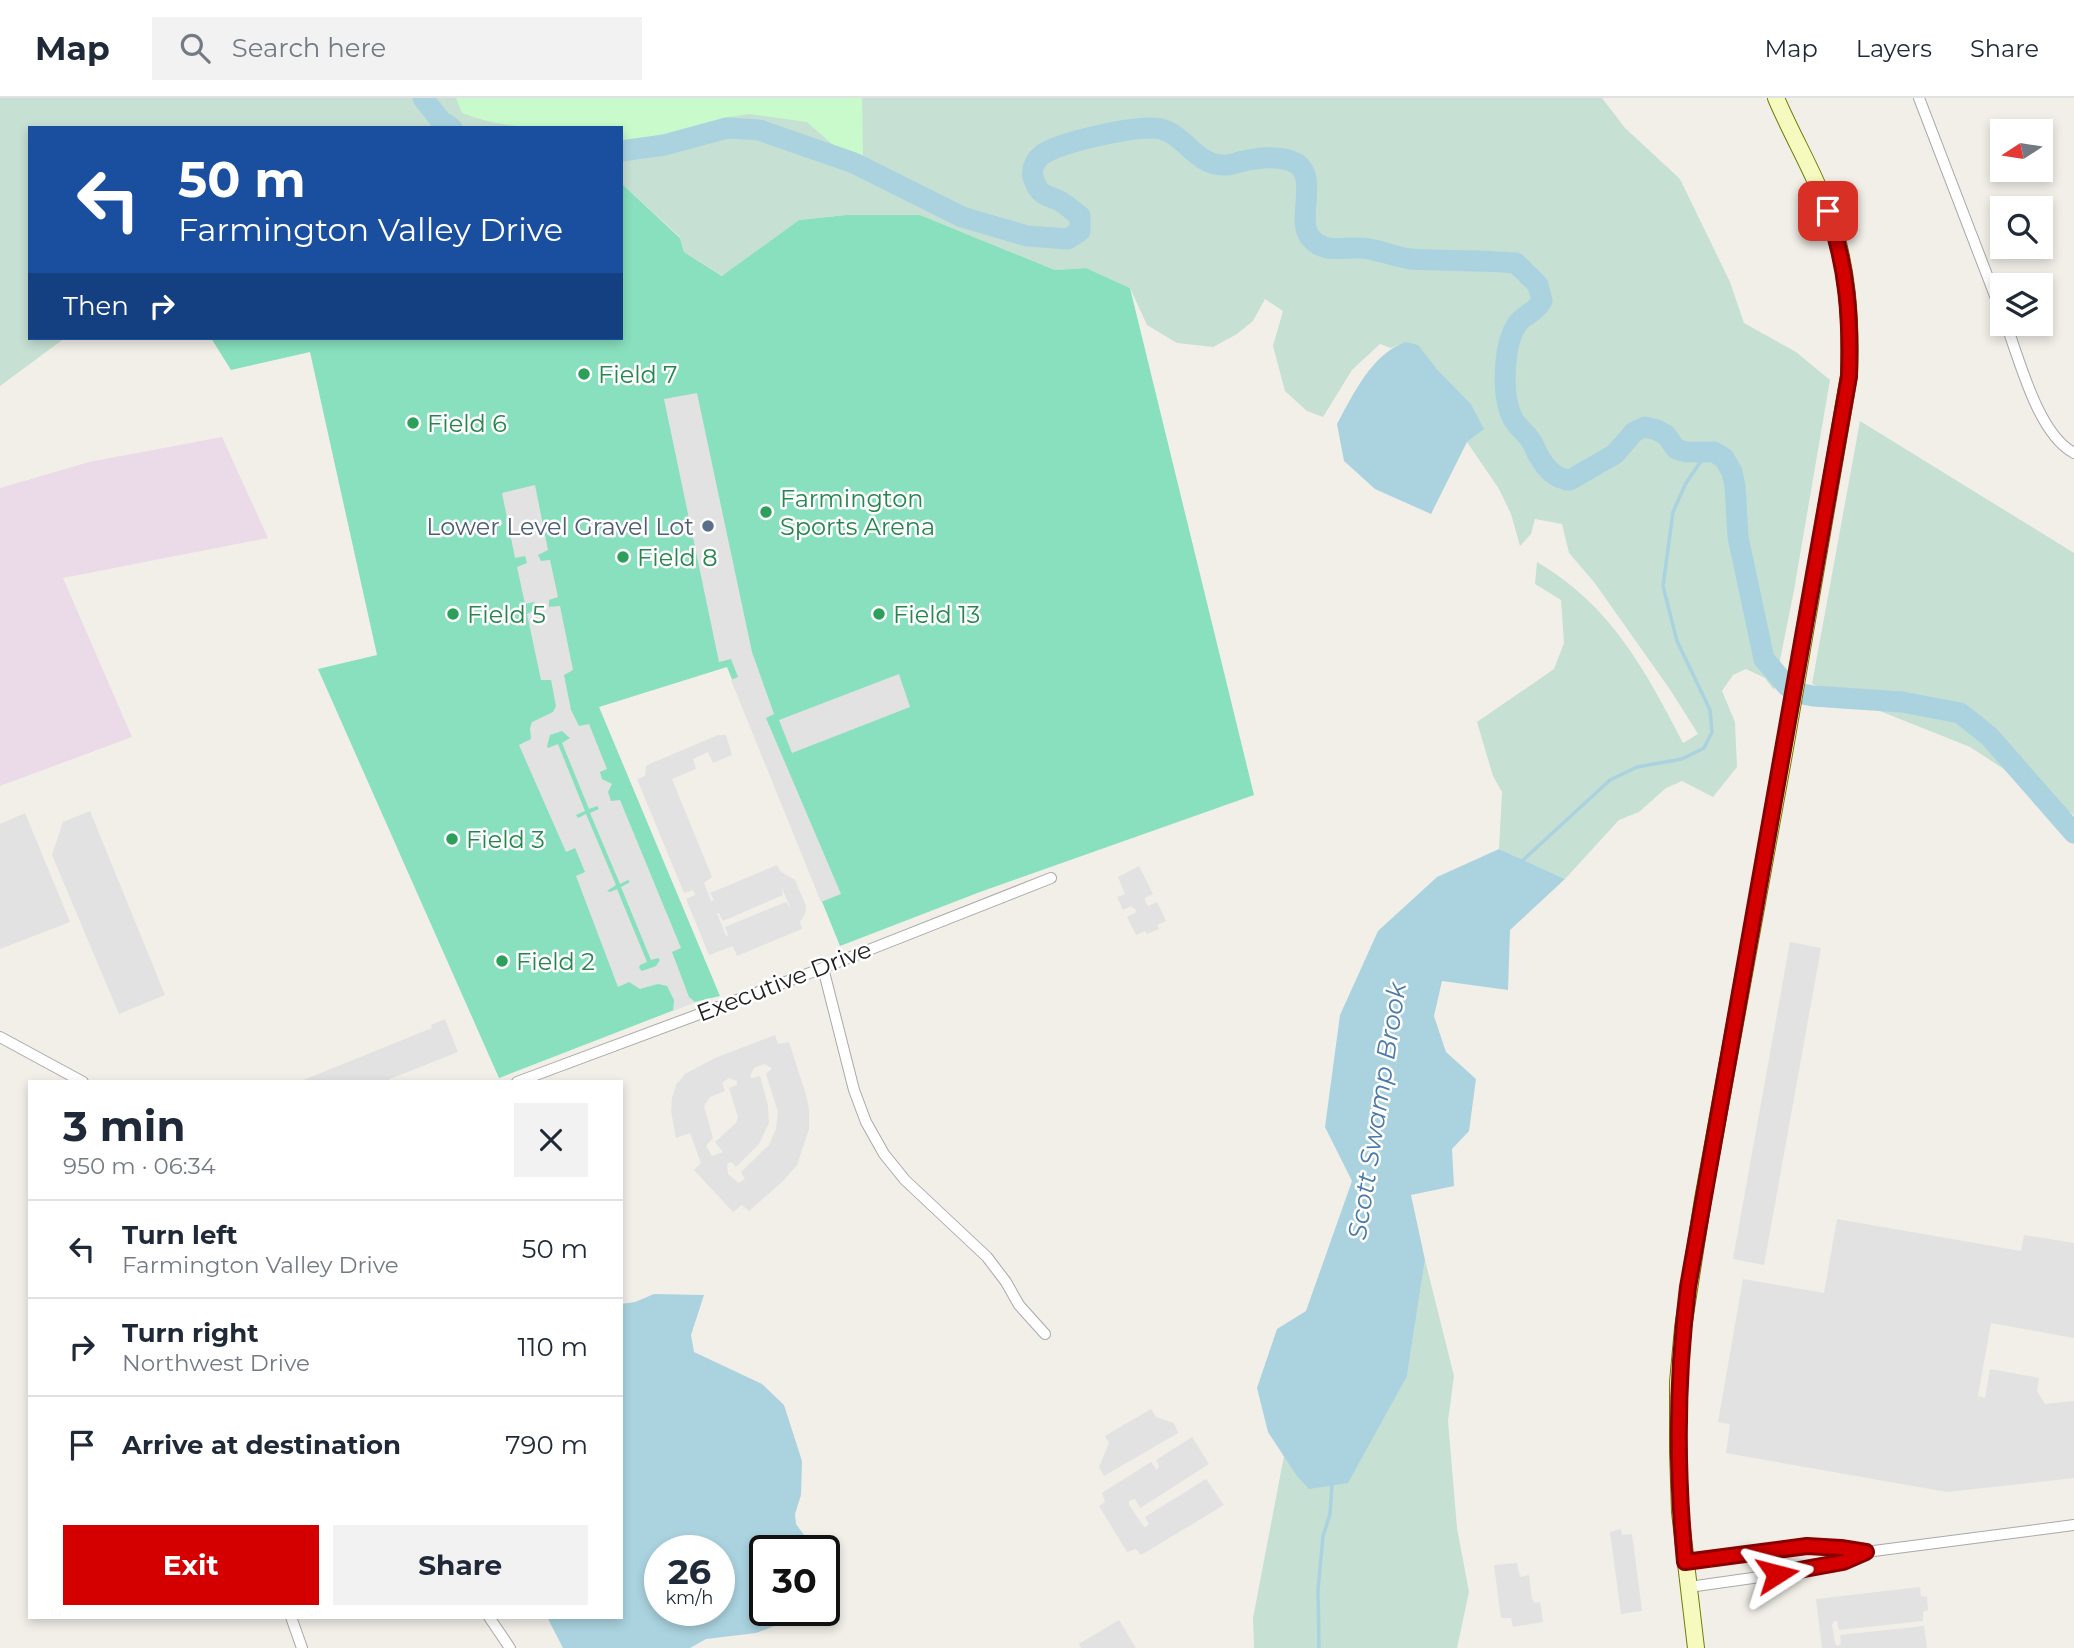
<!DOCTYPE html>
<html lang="en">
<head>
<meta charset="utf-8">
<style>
	body { margin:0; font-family:Montserrat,sans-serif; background:#f2f2f3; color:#1f2937; height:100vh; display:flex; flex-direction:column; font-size:26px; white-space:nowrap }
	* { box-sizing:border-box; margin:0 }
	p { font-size:23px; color:#747a83 }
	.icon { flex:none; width:38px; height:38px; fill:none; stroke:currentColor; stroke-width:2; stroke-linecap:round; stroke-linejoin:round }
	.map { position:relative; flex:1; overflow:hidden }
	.drawer { position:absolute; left:28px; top:982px; width:595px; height:539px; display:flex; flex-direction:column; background:#fff; border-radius:0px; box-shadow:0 4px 10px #0003 }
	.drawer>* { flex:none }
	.hud { position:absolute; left:28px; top:28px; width:595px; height:214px; border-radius:0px; box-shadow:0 4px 10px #0003; background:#1a4fa0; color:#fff; overflow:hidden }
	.needle { width:46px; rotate:258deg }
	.tools { position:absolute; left:1990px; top:21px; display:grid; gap:14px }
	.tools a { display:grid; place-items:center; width:63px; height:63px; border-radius:0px; background:#fff; box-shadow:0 4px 10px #0003; font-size:35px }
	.speed { position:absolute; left:644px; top:1437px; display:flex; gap:14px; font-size:35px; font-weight:700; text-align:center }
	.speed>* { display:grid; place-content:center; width:91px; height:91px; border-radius:50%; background:#fff; box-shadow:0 4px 10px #0003; line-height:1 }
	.speed small { font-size:18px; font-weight:400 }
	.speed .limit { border:4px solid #111; border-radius:10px; background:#fff; color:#111 }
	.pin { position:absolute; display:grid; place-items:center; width:60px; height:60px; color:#fff; margin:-30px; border-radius:14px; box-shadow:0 4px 10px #0006 }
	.me { position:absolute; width:77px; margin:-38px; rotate:81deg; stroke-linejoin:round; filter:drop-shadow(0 0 5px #0008) }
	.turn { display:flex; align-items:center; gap:24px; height:147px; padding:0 35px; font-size:32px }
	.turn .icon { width:91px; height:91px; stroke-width:2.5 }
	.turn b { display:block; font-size:49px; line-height:60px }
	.then { display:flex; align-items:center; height:66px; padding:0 35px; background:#0003; gap:14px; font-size:26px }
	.round { display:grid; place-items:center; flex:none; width:74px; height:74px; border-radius:0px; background:#f2f2f3 }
	.head { display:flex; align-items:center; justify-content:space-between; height:119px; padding:0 35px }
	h1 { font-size:42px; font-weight:700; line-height:52px }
	.cta { display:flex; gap:14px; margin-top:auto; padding:14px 35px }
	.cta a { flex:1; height:80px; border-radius:0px; background:#d40000; color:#fff; font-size:28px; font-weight:700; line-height:80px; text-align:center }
	.cta a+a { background:#f2f2f3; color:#1f2937 }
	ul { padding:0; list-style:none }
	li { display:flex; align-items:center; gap:21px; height:98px; padding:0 35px; border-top:2px solid #e0e1e3 }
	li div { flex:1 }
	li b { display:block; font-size:26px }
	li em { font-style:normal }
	header { display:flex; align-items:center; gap:42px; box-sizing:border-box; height:98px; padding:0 35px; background:#fff; border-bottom:2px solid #e0e1e3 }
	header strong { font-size:33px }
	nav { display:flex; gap:38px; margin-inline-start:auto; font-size:24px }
	.search { width:490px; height:63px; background:#f2f2f3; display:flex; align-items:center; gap:18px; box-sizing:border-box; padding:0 24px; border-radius:0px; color:#747a83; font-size:26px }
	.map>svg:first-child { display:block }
	.industrial { fill:#ebdbe8 }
	.wetland { fill:#c6e0d4 }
	.park { fill:#c8facc }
	.pitch { fill:#88e0be }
	.parking { fill:#e2e2e2; fill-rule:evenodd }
	.water { fill:#aad3df; fill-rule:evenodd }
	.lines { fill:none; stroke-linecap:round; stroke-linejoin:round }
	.stream { stroke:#aad3df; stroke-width:3.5 }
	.river { stroke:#aad3df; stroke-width:21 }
	.minor-casing { stroke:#a9a9a9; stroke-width:12 }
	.secondary-casing { stroke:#707d05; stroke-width:18 }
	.minor { stroke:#fff; stroke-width:10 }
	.secondary { stroke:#f7fabf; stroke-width:16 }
	.route-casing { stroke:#8a0000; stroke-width:18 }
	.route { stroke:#d40000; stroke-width:12 }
	.leisure-dot { fill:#2e9e5b; stroke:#fff; stroke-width:2.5 }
	.service-dot { fill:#5c6f8a; stroke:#fff; stroke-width:2.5 }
	.labels { text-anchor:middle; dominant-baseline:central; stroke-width:5; stroke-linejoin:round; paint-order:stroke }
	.leisure-label { font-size:24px; fill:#27864d; stroke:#fff; text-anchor:start }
	.service-label { font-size:24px; fill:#4e5e75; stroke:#fff; text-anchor:end }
	.street-label { font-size:24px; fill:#222; stroke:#fff }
	.water-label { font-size:26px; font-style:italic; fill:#4a7aab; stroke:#fff }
</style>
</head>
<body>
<header>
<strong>Map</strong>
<div class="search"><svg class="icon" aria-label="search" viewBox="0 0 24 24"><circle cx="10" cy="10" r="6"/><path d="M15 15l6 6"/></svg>Search here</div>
<nav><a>Map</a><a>Layers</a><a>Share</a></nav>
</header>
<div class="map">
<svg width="2074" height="1550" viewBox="0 0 2074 1550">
	<rect width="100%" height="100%" fill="#f2efe9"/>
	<path class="industrial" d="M222,339l46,101 -205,40 69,159 -132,49v-298l89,-26z"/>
	<g class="wetland">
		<path d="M0,0h1602l23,30 55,51 50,103 14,41 52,29 34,28 -36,210 -20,100 -9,-12 -19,-9 -13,6 -11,16 13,31 2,45 -24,30 -31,-16 -16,7 -27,24 -20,8 -54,59 -66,-30 3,-57 -9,-16 -16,-54 77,-53 10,-26 -3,-43 -26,-16 2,-22c73,42 109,109 146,181l15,-9 -27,-43 -77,-109 -25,-29 -7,-29 -27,-5 -4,15 -11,12 -9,-32 -12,-25 -32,-47 16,-14 -12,-24 -34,-35 -20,-24h-19l-7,3 -11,-4 -28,26 -29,47 -16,-6 -22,-20 -12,-45 10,-35 -18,-12 -12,22 -16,13 -24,13 -36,-4 -30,-18 -17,-37 -44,-20 -31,2 -135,-55h-74l-47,5 -76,56 -39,-24 -4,-15 -59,-54v-55h-591v210h35l-65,48z"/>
		<path d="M1860,323l214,132v262l-104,-68 -158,-63z"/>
		<path d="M1425,1162l29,116 -6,45 9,107 12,64 -12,56h-203l-1,-30 31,-162 12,19 111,-99z"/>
	</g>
	<path class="park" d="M456,0h406l1,59 -30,-12 -26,-23 -58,-8 -26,4 -49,15 -51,11 -2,-16c-53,0 -108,5 -159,-15z"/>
	<path class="pitch" d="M621,85l59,55 4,14 38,24 77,-56 47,-5h74l135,55 31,-2 44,20 124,507 -274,97 -140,54 -113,-279 -128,40 121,289 -25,6 -196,76 -181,-409 59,-14 -67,-303 -79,18 -20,-32h410z"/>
	<g class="parking">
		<path d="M697,295l55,259 22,62 -8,4 75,176 -20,8 -90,-222 7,-3 -7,-18 -12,3 -55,-263z"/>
		<path d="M535,387l13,65 -10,5 3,6 9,-1 8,37 -9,3v7l11,-1 13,64 -9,5 7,35 8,16 10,-2 18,45 -7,3 2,7 10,5 -4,8 3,9 9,-1 61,148 -9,4 17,45 6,5 -22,9 1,-11 -7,-14 -9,-2 -18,5 -11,-7 -11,5 -42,-111 9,-4 -10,-24 -9,4 -47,-107 12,-6 -1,-11 2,-6 21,-10 3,-6 -5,-26h-10l-14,-66 10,-5 -3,-7 -9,2 -8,-37 10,-4 -2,-7 -10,2 -13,-65zM562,633l8,7 -8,5 27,66 8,-3 2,3 -9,4 30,71 8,-4 2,2 -9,5 30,73 7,-2 2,2 -4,6 -14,5 -3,-3 1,-3 7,-3 -30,-73 -7,3 -3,-1 9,-6 -30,-71 -8,4 -2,-3 9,-4 -27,-67 -10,4 -1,-2 3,-11z"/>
		<path d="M899,576l11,33 -118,46 -13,-33z"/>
		<path d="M718,637h8l6,20 -19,8 -5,-11 -15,7 3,10 -24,10 40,98 -8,6 7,18 3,-1 -4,-7 67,-28 3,6 15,9 11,26 -1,8 -5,8 2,7 -65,27 -4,-10 -24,9 -23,-56 9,-4 -2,-5 -9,3 -47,-114 8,-3 1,-10 6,-3zM781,788l10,23 -5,-7 -61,25 3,8 -2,1 -9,-23h2l4,8 60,-26z"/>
		<path d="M90,713l75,184 -46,19 -67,-159 11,-33z"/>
		<path d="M25,715l45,109 -70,27v-125z"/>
		<path d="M1139,768l14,28 -8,4v3l3,5 9,-4 9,19 -9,4 2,4 -12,5 -2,-3 -9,4 -9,-18 8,-4 1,-3 -5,-4 -8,4 -6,-13 8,-3 -7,-17z"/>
		<path d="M1790,844l31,6 -57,317 -31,-6z"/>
		<path d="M445,921l13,33 -73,29h-84l131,-53 -1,-3z"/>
		<path d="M775,937l3,9 11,-2 17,53 3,14v20l-12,36 -15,17 -33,29 -7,-6 -9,7 -39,-42 7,-7 -11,-30 -14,5 -5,-27 1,-13 4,-13 9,-11 30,-16zM764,966l8,4 -6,6 12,38 -2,17 -7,16 -28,27 4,7 -6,4 -11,-9 -1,-10 4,-2 5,5 23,-23 10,-21 -1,-17 -8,-30 -8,2 -2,-2 4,-8zM729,980l8,3v4l-8,3 9,29 -2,6 -21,19 8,10 -11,4 -6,-10 7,-8 -9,-32 6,-9 15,-6 -3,-8z"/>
		<path d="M1837,1121l184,32 3,-16 50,8v95l-83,-15 -13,73 7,2 5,-29 49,9 -2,13 8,13 29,-3v77l-127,14 -221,-39 4,-29 -12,-2 25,-143 81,14z"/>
		<path d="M1151,1311l5,8 18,6 4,10 -74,43 -5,-9 10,-24 -4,-7z"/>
		<path d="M1192,1339l17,27 -69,44 -5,-9 -6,2v4l16,23 4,-4 -4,-7 61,-38 18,26 -83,50 -5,-6 -9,3 -28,-46 6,-4 -3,-9 49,-31 6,8 2,-4 -3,-6z"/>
		<path d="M1621,1431l1,6 10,-1 10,77 -21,3 -11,-82z"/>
		<path d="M1517,1465l3,14 9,-2 3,24 3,4 5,-1 3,20 -30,5 -2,-9h-10l-7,-53z"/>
		<path d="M1920,1489l1,9 6,1 1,13 -5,2v9l-84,9 -2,-9h-3l-2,4 3,19 3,2 3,-2 -1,-9 84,-9 3,22h-105l-6,-49z"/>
		<path d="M1119,1522l17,28h-55l-2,-4z"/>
	</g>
	<g class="water">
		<path d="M1406,244l12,3 19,24 34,35 13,25 -17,13 -36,72 -56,-25 -31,-28 -7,-37c16,-29 35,-71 69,-82z"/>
		<path d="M1499,751l66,30 -55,51 -2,60 -66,-9 -8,35 12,36 30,27 -7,52 -17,18 2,37 -43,9 14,65 -18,116 -59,107 -39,6 -13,-14 -28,-43 -11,-44 20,-59 29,-18 46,-130 -27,-54 15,-112 38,-84 59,-54z"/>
		<path d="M654,1196l50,1 -13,40 3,17 68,32 22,21 18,56 -1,34 -6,19 1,10 19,26h-50v60h30l-13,13 -26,10 -50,6 -16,9h-127l-16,-31h74v-313l14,-2zM660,1452h59v60h-59z"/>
	</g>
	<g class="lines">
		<g class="stream">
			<path d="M1522,763l88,-81 27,-13 45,-8 22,-11 8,-16 -2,-22 -33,-69 -14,-55 10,-74 13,-29 22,-32"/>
			<path d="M1319,1550l-1,-58 5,-54 7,-22 2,-30"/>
		</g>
		<g class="river">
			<path d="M423,0l18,23 11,7"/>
			<path d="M621,53l43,-6 63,-17 32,2 95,33 108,54 65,19 41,3 12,-8v-15c-6,-4 -11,-9 -17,-13 -6,-5 -18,-6 -23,-12 -3,-3 -6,-11 -7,-14 -2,-9 3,-18 10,-23 19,-12 96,-30 118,-25 24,6 35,36 62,36 7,1 14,-3 21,-4 14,-3 33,-5 47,0 31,10 4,59 19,76 13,17 31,10 49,11 17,0 34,9 52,11 35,2 70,1 105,4l22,22 4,16c-7,12 -17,13 -24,22 -15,20 -17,74 -5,96 5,9 15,15 20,25 7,17 18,35 37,36l45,-26 19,-22 11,-5 12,3 9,5 10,14 10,3h28l10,6 8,14 3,14 3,51 26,122 23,27 11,7 15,3 89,6 58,11 29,23 85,97"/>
		</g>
		<g class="minor-casing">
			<g id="minor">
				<path d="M1919,0l83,216"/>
				<path d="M2006,226c14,37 32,110 68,129"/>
				<path d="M823,870l31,122 12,32 18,32 21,26 82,77 19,25 13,23 26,29"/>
				<path d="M0,939l83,45"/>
				<path d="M517,984l306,-114 228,-90"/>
				<path d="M1685,1464l122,-16 59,6 208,-27"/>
				<path d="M1689,1489l113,-16 41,-9 23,-10"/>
				<path d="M291,1519l11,31"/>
				<path d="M489,1519l21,31"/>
			</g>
		</g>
		<g class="secondary-casing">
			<path id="secondary" d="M1696,1550l-16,-136 -2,-60v-70l5,-54 20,-129 81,-445 65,-378c2,-57 -1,-111 -21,-165 -14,-39 -36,-75 -52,-113"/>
		</g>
		<use href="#minor" class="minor"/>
		<use href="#secondary" class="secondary"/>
	</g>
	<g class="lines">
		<g class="route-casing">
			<path id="route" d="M1777,1476l66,-12 23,-10 -25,-4 -34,-2 -122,16c-9,-94 -9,-181 3,-275l161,-911c2,-60 -2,-108 -21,-165"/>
		</g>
		<use href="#route" class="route"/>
	</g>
	<g class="leisure-dot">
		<circle cx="584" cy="276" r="7"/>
		<circle cx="413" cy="325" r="7"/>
		<circle cx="766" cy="414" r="7"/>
		<circle cx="623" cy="459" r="7"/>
		<circle cx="453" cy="516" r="7"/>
		<circle cx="879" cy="516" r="7"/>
		<circle cx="452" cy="741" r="7"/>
		<circle cx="502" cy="863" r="7"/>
	</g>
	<circle class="service-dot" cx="708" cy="428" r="7"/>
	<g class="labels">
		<g class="leisure-label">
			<text x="598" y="276">Field 7</text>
			<text x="427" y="325">Field 6</text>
			<text x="780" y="400">Farmington<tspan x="780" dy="28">Sports Arena</tspan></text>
			<text x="637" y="459">Field 8</text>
			<text x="467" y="516">Field 5</text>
			<text x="893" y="516">Field 13</text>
			<text x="466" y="741">Field 3</text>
			<text x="516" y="863">Field 2</text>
		</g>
		<g class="service-label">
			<text x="694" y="428">Lower Level Gravel Lot</text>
		</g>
		<g class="street-label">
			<text transform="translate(784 883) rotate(-21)">Executive Drive</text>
		</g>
		<g class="water-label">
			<text transform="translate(1377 1013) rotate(-81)">Scott Swamp Brook</text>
		</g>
	</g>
</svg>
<div class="tools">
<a><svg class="needle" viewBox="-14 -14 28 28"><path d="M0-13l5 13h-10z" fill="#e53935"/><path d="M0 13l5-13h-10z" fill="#747a83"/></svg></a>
<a><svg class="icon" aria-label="search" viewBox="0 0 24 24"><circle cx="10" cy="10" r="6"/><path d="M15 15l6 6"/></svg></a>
<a><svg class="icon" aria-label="layers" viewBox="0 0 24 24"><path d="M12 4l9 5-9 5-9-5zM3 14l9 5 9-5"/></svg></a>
</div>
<div class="speed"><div>26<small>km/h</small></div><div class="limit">30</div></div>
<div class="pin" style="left:1828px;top:113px;background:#d93025"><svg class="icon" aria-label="arrive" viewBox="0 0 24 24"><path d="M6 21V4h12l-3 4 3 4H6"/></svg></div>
<svg class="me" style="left:1777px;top:1476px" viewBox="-20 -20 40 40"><path d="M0-17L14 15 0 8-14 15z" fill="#d40000" stroke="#fff" stroke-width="4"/></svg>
<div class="hud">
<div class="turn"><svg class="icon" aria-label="left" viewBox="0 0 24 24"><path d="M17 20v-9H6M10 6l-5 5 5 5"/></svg><div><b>50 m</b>Farmington Valley Drive</div></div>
<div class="then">Then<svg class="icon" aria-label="right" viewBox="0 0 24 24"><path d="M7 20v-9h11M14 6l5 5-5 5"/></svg></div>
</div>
<section class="drawer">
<div class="head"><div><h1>3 min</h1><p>950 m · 06:34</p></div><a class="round"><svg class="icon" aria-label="close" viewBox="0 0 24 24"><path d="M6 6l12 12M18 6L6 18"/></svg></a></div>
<ul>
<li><svg class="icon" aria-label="left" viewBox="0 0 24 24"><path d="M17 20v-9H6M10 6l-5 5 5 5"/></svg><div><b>Turn left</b><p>Farmington Valley Drive</p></div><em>50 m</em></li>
<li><svg class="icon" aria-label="right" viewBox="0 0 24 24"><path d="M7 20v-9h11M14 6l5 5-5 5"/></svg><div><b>Turn right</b><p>Northwest Drive</p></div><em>110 m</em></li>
<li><svg class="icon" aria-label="arrive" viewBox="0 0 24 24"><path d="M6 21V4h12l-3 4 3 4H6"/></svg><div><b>Arrive at destination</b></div><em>790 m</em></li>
</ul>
<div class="cta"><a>Exit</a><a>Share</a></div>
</section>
</div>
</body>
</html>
